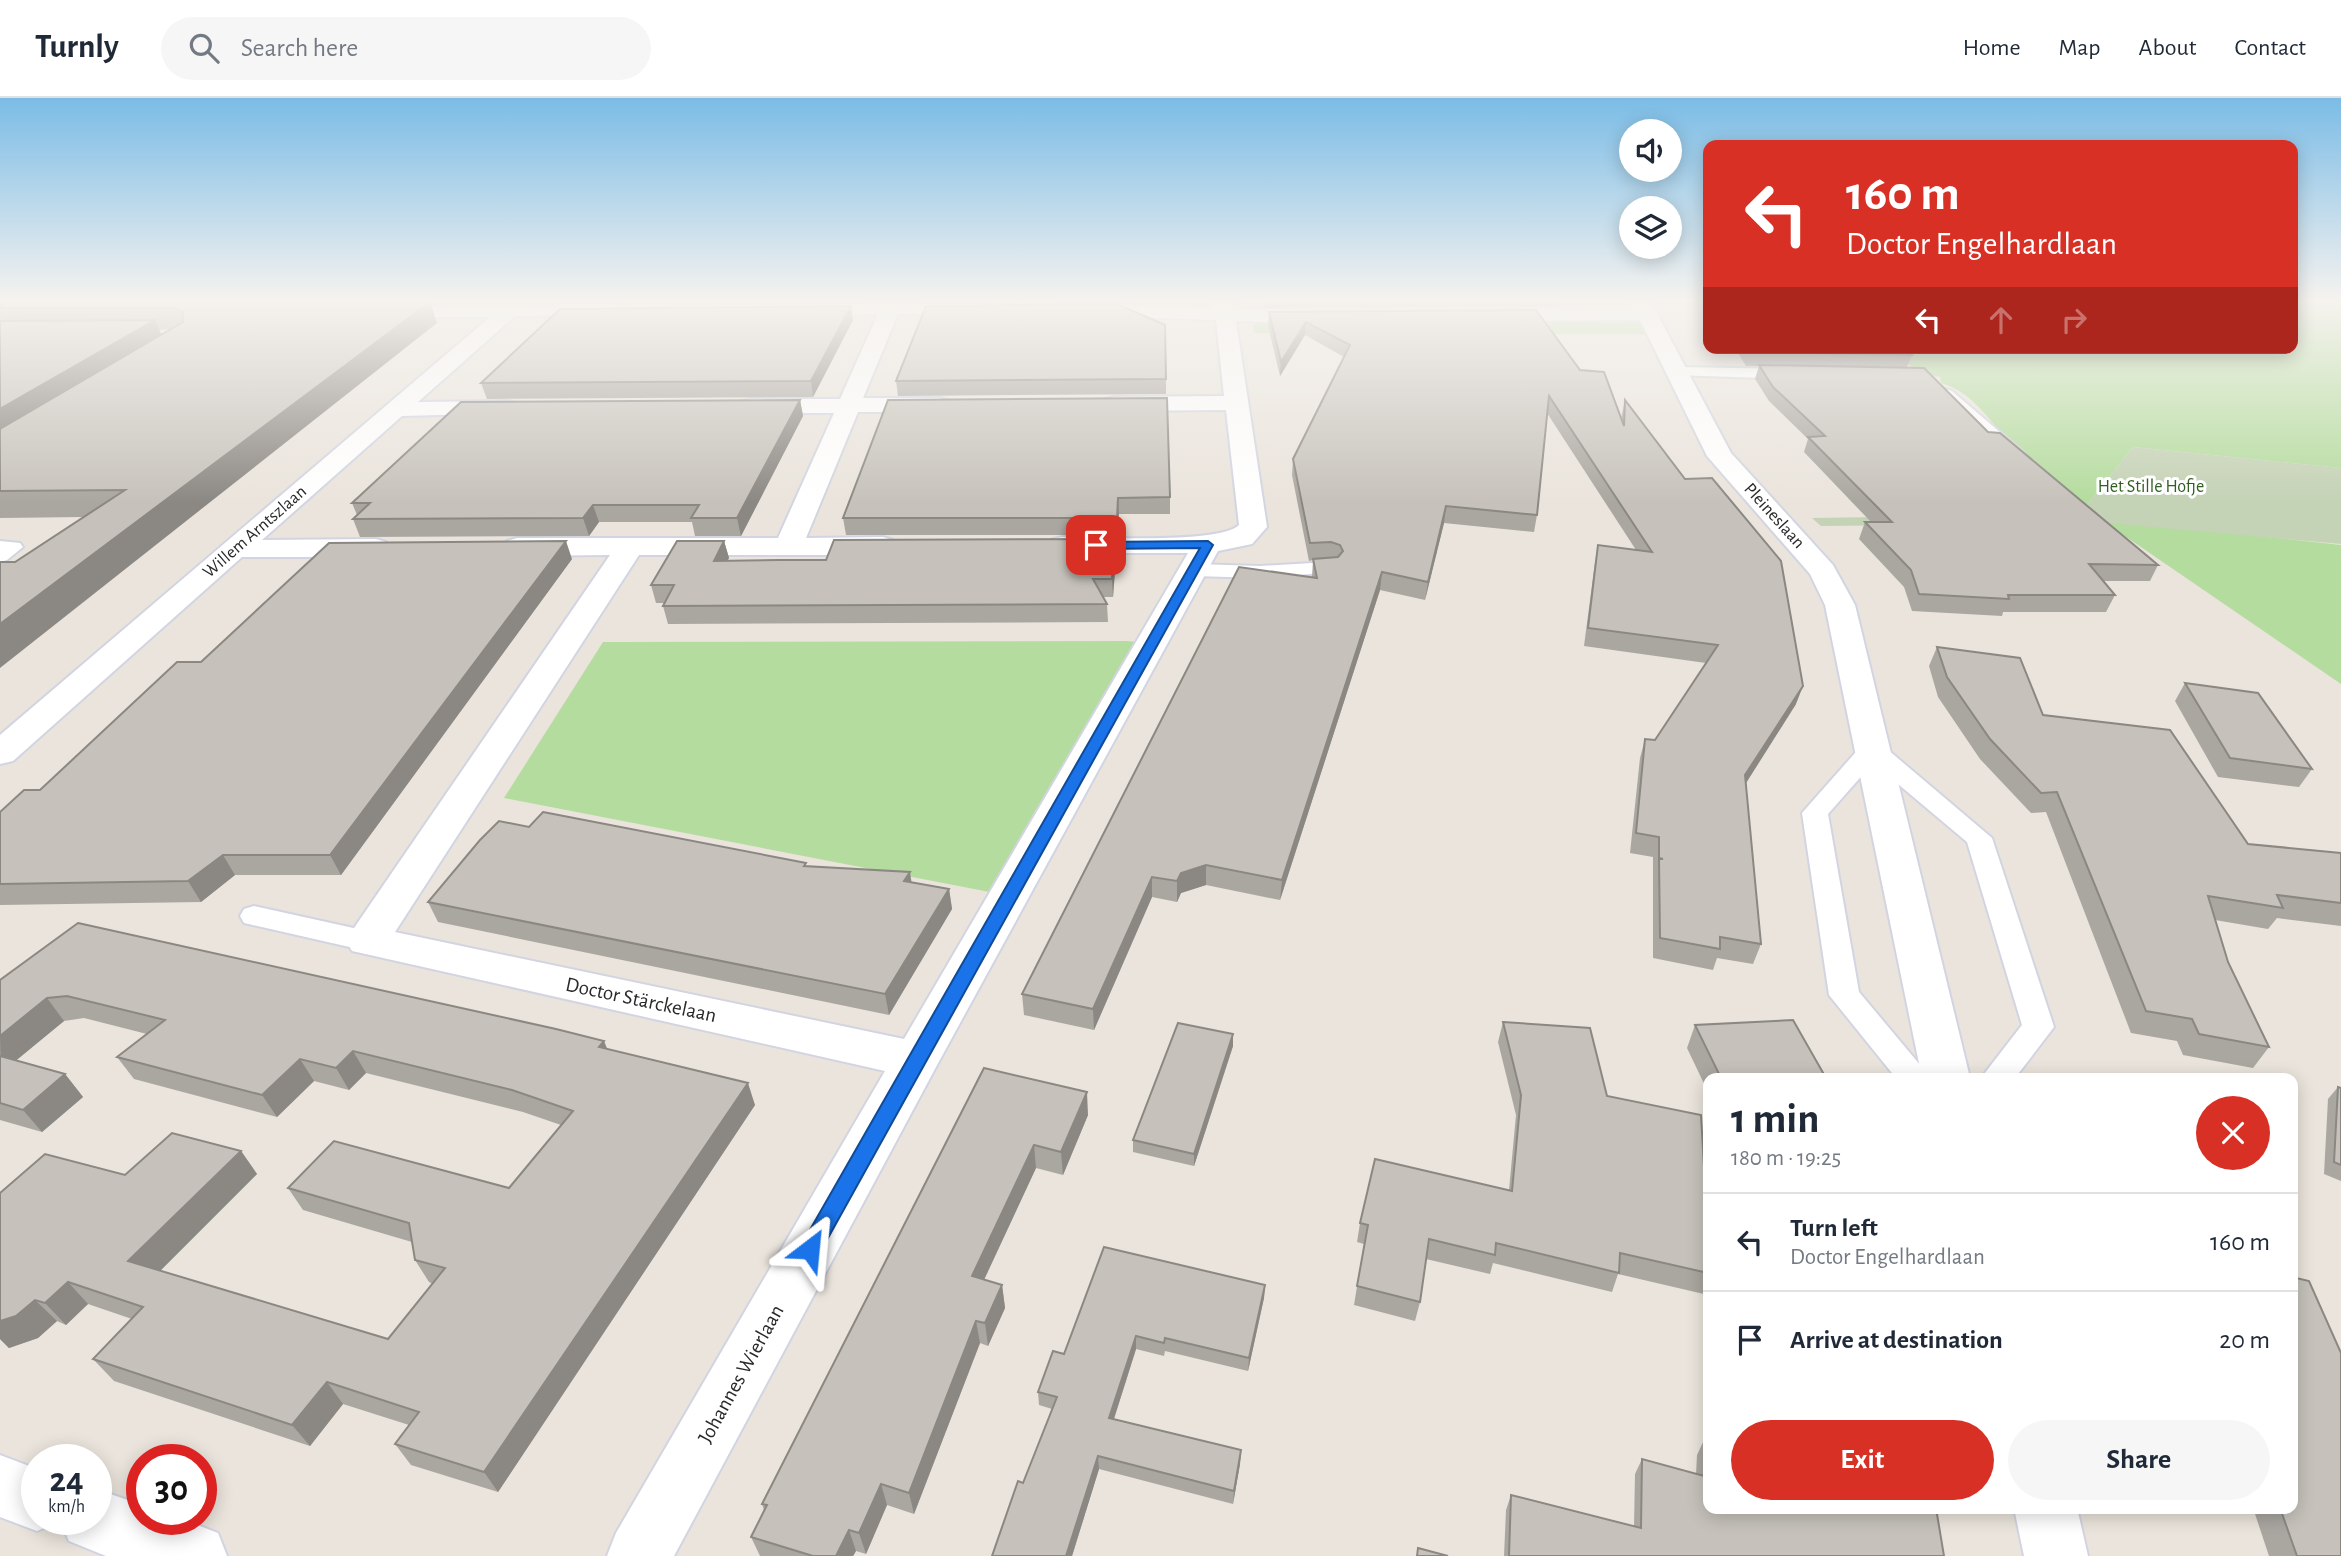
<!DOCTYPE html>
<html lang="en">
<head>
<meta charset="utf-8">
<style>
	body { margin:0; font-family:"Alegreya Sans",sans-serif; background:#f6f6f7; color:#1f2937; height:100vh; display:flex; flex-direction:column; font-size:26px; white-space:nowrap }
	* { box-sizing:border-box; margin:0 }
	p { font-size:23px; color:#747a83 }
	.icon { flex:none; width:38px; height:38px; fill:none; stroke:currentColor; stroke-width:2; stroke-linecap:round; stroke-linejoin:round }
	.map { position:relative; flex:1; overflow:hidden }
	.details { position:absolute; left:1703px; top:975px; width:595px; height:441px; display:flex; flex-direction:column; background:#fff; border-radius:14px; box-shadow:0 4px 18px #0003 }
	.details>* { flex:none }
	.guide { position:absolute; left:1703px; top:42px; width:595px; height:214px; border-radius:14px; box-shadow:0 4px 18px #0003; background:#d93025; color:#fff; overflow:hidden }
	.buttons { position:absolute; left:1619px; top:21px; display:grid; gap:14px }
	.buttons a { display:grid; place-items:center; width:63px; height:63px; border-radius:50%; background:#fff; box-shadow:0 4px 18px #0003; font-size:35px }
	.speed { position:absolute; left:21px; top:1346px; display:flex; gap:14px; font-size:35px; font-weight:700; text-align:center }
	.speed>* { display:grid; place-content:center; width:91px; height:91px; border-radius:50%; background:#fff; box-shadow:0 4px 18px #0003; line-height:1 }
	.speed small { font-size:18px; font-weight:400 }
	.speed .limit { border:10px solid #d22; background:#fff; color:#111 }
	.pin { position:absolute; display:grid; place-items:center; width:60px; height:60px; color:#fff; margin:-30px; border-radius:14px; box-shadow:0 4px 10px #0006 }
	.me { position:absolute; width:77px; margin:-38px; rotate:29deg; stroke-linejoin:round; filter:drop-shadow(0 0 5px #0008) }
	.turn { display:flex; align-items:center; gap:24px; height:147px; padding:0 28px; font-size:32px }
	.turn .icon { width:91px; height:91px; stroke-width:2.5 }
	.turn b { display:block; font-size:49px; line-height:60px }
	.lanes { display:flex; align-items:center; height:66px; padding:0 28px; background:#0003; justify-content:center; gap:35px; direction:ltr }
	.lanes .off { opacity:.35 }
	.round { display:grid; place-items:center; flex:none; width:74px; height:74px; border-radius:37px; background:#f6f6f7 }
	.headline { display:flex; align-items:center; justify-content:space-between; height:119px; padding:0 28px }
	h1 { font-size:42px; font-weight:600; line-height:52px }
	.primary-button { display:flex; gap:14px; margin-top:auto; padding:14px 28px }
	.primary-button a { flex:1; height:80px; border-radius:42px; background:#d93025; color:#fff; font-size:28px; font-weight:600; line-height:80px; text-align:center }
	.primary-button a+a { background:#f6f6f7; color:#1f2937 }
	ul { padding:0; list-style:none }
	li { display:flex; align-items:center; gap:21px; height:98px; padding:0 28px; border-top:2px solid #e0e1e3 }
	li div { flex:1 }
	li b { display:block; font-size:26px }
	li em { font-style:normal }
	header { display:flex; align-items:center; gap:42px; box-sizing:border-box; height:98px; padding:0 35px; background:#fff; border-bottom:2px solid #e0e1e3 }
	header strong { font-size:33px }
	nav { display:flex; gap:38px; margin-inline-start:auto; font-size:24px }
	.search { width:490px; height:63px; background:#f6f6f7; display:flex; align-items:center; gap:18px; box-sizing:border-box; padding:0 24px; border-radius:38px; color:#747a83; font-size:26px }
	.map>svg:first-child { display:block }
	.green { fill:#b4dc9e }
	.cemetery { fill:#c4d2b5 }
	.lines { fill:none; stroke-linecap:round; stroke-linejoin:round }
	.service-casing { stroke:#d2d5e1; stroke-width:4 }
	.minor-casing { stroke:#d2d5e1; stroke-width:4 }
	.service { fill:#fff; fill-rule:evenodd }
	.minor { fill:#fff; fill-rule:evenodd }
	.wall { fill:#aaa7a1; fill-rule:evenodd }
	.shaded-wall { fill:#8b8883 }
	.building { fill:#c6c2bb; stroke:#8b8883; stroke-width:2 }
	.route { fill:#1a73e8; stroke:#114b97; stroke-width:2 }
	.labels { text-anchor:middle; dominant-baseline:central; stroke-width:6; stroke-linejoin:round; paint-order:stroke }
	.far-park-label { font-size:18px; fill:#2f5f21; stroke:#fff }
	.far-street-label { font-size:18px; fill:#292929; stroke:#fff }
	.street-label { font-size:21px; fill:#292929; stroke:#fff }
</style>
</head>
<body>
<header>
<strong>Turnly</strong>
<div class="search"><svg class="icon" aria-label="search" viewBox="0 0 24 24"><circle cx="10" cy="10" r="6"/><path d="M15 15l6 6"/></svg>Search here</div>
<nav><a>Home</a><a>Map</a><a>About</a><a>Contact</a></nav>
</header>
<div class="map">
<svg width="2341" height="1458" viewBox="0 0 2341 1458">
	<rect width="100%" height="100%" fill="#eae4dc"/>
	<g class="green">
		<path d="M2293,201h48v169l-208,-21 -53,67c-19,-19 -40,-38 -59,-58 -25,-25 -44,-63 -80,-73l-1,-6 -20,-3 -30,-26h402z"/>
		<path d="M1573,221l69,1 9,14 -397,-1 -1,-7 6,-5z"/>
		<path d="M2100,421l241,26v139z"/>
		<path d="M1126,543l12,1 -138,252 -496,-96 99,-156z"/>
	</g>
	<path class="cemetery" d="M2133,349l208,21v76l-235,-21 -285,3 -9,-8 268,-4z"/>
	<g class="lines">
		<g class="service-casing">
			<g id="service">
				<path d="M1678,269l114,2 8,5 -8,5 -119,-4 -3,-3 3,-3z"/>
				<path d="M1946,291l6,2 71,61 3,4 -3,4h-12l-71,-63 -2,-3 2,-3z"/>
				<path d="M0,443l20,2 3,4 -16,13 -7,2z"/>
				<path d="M1329,464l7,2 3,4 -3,4 -76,6 -66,-2 -7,-2 -3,-4 3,-4 7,-2 66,2z"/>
				<path d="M1872,644l9,2 111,94 62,189 -39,51h-34l41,-53 -55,-183 -94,-79 -45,51 31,178 72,86h-35l-67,-83 -27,-182 61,-69z"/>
				<path d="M254,808l113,25 10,3 5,7 -5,7 -10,3 -123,-28 -4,-7 4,-7z"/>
			</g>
		</g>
		<g class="minor-casing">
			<g id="minor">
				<path d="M1213,201h20l1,10 86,2 7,2 3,4 -3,4 -7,2 -84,-2 31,206 -15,17 -34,7 -282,516 -262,489h-67l9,-23 269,-462 -533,-120 -6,-10 6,-10 258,-376 -93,1 -10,-3 -4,-6 4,-6 10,-3h261l56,-125h-83l-8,-2 -4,-5 4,-5 8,-2h89l38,-85 -78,1 -7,-2 -3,-4 3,-4 98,-3 93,2 3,4 -3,4 -7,2h-79l-35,84h76l8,2 4,5 -4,5 -8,2h-81l-52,126 77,-1 10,3 4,6 -4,6 -10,3h-244l-244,377 509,107 284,-486h-125l-10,-2 -4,-6 4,-6 10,-2c33,0 157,7 176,-12l-13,-115 -112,1 -8,-2 -4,-5 4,-5 8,-2 110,-1 -8,-76 -140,-5 -7,-2 -3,-4 3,-4 7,-2 138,5z"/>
				<path d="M1627,201h20l8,11 76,143 102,112 22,40 115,473h-48l-97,-473 -15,-31 -103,-118 -67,-136 -151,1 -7,-2 -3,-4 3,-4 7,-2 144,-1z"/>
				<path d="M610,206l7,2 3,4 -3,4 -102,2 -97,86 90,-1 8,2 4,5 -4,5 -114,3 -140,124 114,-1 10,3 4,6 -4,6 -10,3h-134l-229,204 -13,3v-29l490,-418h-77l-7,-2 -3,-4 3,-4z"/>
				<path d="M0,1357l37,14v50h59v-30l46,16v14h40l36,14 9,23h-121l-37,-15 -9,-20 -23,10 -37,-14z"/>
				<path d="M2014,1410h63l11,48h-64z"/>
			</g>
		</g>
		<use href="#service" class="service"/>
		<use href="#minor" class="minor"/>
	</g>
	<g class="wall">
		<rect x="1034" y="201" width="46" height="1"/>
		<path d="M1262,201h303l-14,7 -287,2z"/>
		<path d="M1702,201h6v7l-2,-3z"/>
		<path d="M388,204l49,21 -422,239 68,-45 -83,1v-197h2l-2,-3v-12zM170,231l-8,6 -3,-5z"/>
		<path d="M1269,214l311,58 41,49 4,-19 171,304 -50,79 15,161 -8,20 -36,-6 -4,12 -60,-12v-101l-23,-4 10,-95 5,-19 10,1 51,-77 -122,-17 11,-84 3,-17 38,5 -89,-137 -10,102 -3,17 -90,-9 -19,77 -45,-10 -100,310 -74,-15 -25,8 -4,9 -25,-5 -58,133 -70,-15 -2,-21 290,-417 1,-17 -4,1 -17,-86 1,-16 51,-102 -39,-22 -25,41 -12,-50z"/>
		<path d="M853,222l-40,77 -326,2 -6,-16z"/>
		<path d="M1735,250h171l6,7 -5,12 81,65 170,133 -8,16h-47l12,14 -9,17h-103l-1,4 -90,-5 -8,-24 -45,-48 6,-17h6l-67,-70 4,-13 -39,-38 -14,-22 4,-13h-13z"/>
		<path d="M1166,281v15l-268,2 -2,-15z"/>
		<path d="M800,302l3,16 -62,120h-46l-3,-14h-93l-10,14 -229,1 -7,-18 4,-4 -5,-12z"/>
		<path d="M888,302l282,97v17h-51l-2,21h-271l-3,-17z"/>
		<path d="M1115,441l1,18 -3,40h-10l4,7 1,18 -440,2 -5,-18 2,-3h-9l-5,-18 73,-44 5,17 -2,3 99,-1z"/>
		<path d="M572,461l-231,316h-106l-34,27 -201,3v-93l40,-22 161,-128z"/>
		<path d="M1937,549l311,197 93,9v73l-64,-8 -9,11 -53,-9 13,42 41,85 -16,21 -70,-13 -6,-14 -46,-8 -85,-221 -15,1 -51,-54 -42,-62 -9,-31z"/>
		<path d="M2185,585l127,86 -13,18 -81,-10 -43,-76z"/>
		<path d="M529,729l278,39 105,16 37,7 3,20 -63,106 -451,-93 -10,-20z"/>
		<path d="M0,882l608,69 147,56 -257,387 -87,-27 -16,-21 14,-19 -66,-21 -33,42 -196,-65 -21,-22 39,-40 -44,-15 -22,21 -9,-4 -19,17 -29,10 -9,-9v-146l125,-18 116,-24 16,23 -97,97 228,68 45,-55 -4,-2 -14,-22 -3,-18 -109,-32 -15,-22h221l52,-63 -38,-13 -157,-39 -17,17 -35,-9 -37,36 -143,-38 -17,-22 30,-23 -63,-16 -20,3 -48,39 49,14 18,23 -41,35 -42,-12z"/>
		<path d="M1503,924l104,74 99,105h2v94l-90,-21 -6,18 -119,-29 -3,11 -64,-15 -6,43 -5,19 -61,-16 10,-61 -7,-2 3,-19 149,-33 7,-75 -18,-73z"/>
		<path d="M1695,927l131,53h-118v14l-21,-44z"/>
		<path d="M1233,936v12l-39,120 -61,-14v-12z"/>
		<path d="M984,970l104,47 -25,60 -27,-7 -52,112 18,5 3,23 -17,38 -8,-3 -66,171 -27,-9 -21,49 -10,-3 -3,5h-93l-9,-19 13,-27 -2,-6z"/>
		<path d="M2338,989l3,1v93l-17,-7 4,-75z"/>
		<path d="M1265,1187l-1,13 -16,73 -83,-20 -1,5 -28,-7 -22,70 127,31 -1,14 -7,40 -134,-35 -27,87h-80l31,-73 29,-74 -13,-4 -1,-13 26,-38z"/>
		<path d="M1704,1342l240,116h-440l2,-46 5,-15 123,32 1,-53 7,-15 54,15 1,-19z"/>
		<path d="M2253,1410h39l49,48h-72z"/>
	</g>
	<g class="shaded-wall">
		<path d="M353,201h39l-35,25 -8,-22z"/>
		<path d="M1552,201h13l-14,7z"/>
		<path d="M430,204l7,21 -437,345v-44z"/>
		<path d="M851,208l2,14 -40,77 -2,-16z"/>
		<path d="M155,222l10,23 -165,99v-33z"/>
		<path d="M1306,224l-1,13 -25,41 1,-14z"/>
		<path d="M800,302l3,16 -62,120 -4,-18z"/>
		<path d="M1118,400l1,16 -2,21v-17z"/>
		<path d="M593,407l6,17 -10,14 -6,-18z"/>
		<path d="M1446,408l-2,17 -19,77 3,-18z"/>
		<path d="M1115,441l1,18 -3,40 -1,-18z"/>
		<path d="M566,443l6,18 -231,316 -11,-20z"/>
		<path d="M724,443l5,17 -11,20 -4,-17z"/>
		<path d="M1382,474l-2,18 -100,310 2,-20z"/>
		<path d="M1803,588l-7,18 -57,90 6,-19z"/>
		<path d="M223,757l12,20 -34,27 -13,-21z"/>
		<path d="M1206,767v20l-25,8 -4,9v-21l4,-8z"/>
		<path d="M910,774l3,20 -9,-11z"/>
		<path d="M1152,779v20l-58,133 -1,-21z"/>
		<path d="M949,791l3,20 -63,106 -4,-21z"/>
		<path d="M47,900l17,23 -63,52 -1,-37z"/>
		<path d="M1233,936v12l-39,120v-12z"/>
		<path d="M604,943l9,22 -14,-16z"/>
		<path d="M353,953l13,22 -17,17 -13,-22z"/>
		<path d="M300,961l14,22 -37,36 -15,-22z"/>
		<path d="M65,976l18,23 -41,35 -19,-22z"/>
		<path d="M748,985l7,22 -257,387 -14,-20z"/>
		<path d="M1087,994l1,23 -25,60 -2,-23z"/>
		<path d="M1034,1047l2,23 -61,131 -3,-23z"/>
		<path d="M241,1053l16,23 -109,109 -20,-22z"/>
		<path d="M68,1184l20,22 -22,21 -21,-22z"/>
		<path d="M1002,1187l3,23 -17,38 -3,-23z"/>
		<path d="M1265,1187l-1,13 -16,73 1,-13z"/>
		<path d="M35,1202l22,21 -19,17 -29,10 -9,-9v-18z"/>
		<path d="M976,1223l4,22 -66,171 -5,-21z"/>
		<path d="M1136,1238v13l-26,82 -1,-13z"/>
		<path d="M327,1284l16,22 -33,42 -18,-21z"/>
		<path d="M1241,1352l-1,14 -7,40 1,-13z"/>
		<path d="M1098,1358l1,13 -27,87h-6z"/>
		<path d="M881,1386l6,21 -21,49 -7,-21z"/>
		<path d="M849,1432l7,21 -3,5h-17z"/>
	</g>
	<g class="building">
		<path d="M14,201h339l-4,3h81l-430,322v-62h15l110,-72 -125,1v-62l183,-107v-10l-9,-4h-174v-2z"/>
		<path d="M1117,206l48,21 1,54 -270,2 30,-75z"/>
		<path d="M851,208l-40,75 -330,2 79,-74z"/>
		<path d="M1536,212l44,60 24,2 20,54 1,-26 60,79 27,-1 69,83 22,125 -58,89 16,169 -41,-7v12l-60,-11 -1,-79h4l-4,-1v-21l-23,-4 9,-94 10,1 63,-95 -130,-17 10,-83 54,7 -103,-156 -12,119 -91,-9 -18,76 -46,-10 -100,308 -76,-15 -25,8 -4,8 -25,-4 -59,132 -71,-15 217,-427 78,11 -4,-19 25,-2 5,-6 -3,-6 -9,-3 -21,1 -17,-84 57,-114 -44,-23 -25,40 -12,-50z"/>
		<path d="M155,222l-155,89v-88z"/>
		<path d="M1748,250h158l6,7 -162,-3z"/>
		<path d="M1759,267l165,3 64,64 12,1 158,132 -69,-1 26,31h-107l1,4 -90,-5 -8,-24 -46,-48h27l-84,-85 17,-1 -52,-49z"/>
		<path d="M1167,300l3,99 -52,1 -1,20h-274l45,-118z"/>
		<path d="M800,302l-63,118h-46l8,-13h-106l-10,13 -230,1 17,-16h-18l109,-101z"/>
		<path d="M1115,441l-3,40h-19l14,25 -444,2 11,-21h-23l26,-44h47l-10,20 65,-1h47l8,-20z"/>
		<path d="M566,443l-236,314h-107l-35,26 -188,3v-72l24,-22h16l137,-128h24l128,-119z"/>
		<path d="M1937,549l83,11 23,57 127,15 78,114 93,9v50l-64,-8 6,13 -75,-12 20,66 41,85 -70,-13 -7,-15 -46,-8 -89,-219 -16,1 -51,-54 -43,-62z"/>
		<path d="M2185,585l73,10 54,76 -82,-11z"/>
		<path d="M543,714l263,51 -2,3 106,6 -6,9 45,8 -64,105 -457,-92 52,-62 19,-19 30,6z"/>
		<path d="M78,825l478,106 48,12 -5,6 149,36 -264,389 -89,-28 24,-32 -92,-30 -35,43 -199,-66 50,-52 -75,-25 -23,21 -10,-3 -19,16 -16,5v-128l45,-39 80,21 47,-42 69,18 -113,110 260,78 57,-71 -30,-8 -6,-37 -121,-35 46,-47 175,47 64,-77 -61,-21 -159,-39 -17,17 -36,-9 -38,36 -145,-38 48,-37 -98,-24 -20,2 -47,38v-56z"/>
		<path d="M1793,922l33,58h-105l-26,-53z"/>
		<path d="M1503,924l87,6 17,68 94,19 5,86h2v72l-88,-20 -1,20 -123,-30 -1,12 -66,-16 -9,63 -63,-16 11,-61 -8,-2 15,-64 137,32 9,-96z"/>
		<path d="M1178,925l55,11 -39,120 -61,-14z"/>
		<path d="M0,958l65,18 -42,36 -23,-7z"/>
		<path d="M984,970l103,24 -26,60 -27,-7 -62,131 30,9 -17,38 -9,-2 -67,172 -28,-9 -22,49 -10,-3 -13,26h-23l-62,-19 16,-32 -5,-1z"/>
		<path d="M2338,989l3,1v77l-7,-3z"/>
		<path d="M1104,1149l161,38 -16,73 -84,-20 -1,5 -28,-7 -27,82 132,32 -7,41 -136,-35 -32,100h-74l26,-75 5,2 34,-86 -19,-5 15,-41 11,3z"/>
		<path d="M2292,1179l17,4 32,72v203h-44l-17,-48h12z"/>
		<path d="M1704,1342l4,1v67h228l8,48h-435l2,-61 130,33 1,-69 62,17z"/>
		<path d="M1418,1450l30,8h-31z"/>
	</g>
	<linearGradient id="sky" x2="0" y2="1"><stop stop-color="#7bbce6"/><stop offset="0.5" stop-color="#f6f3ef"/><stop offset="1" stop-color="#f6f3ef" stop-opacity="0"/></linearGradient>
	<rect width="2341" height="405" fill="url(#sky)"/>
	<path class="route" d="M1208,443l5,4 -395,711 -8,3 -7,-3 -4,-7 4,-7 397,-694 -104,1 -6,-4 6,-3z"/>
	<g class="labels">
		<g class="far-park-label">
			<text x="2151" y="389">Het Stille Hofje</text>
		</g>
		<g class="far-street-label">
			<text transform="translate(1774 418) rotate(48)">Pleineslaan</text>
			<text transform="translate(255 434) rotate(-41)">Willem Arntszlaan</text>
		</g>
		<g class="street-label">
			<text transform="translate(641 902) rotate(12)">Doctor Stärckelaan</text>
			<text transform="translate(741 1276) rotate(-61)">Johannes Wierlaan</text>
		</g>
	</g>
</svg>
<div class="buttons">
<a><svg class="icon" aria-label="sound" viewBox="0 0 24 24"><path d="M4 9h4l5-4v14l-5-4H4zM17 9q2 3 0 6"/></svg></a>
<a><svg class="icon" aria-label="layers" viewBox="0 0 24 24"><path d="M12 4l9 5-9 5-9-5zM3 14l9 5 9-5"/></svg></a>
</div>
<div class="speed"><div>24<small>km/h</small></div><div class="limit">30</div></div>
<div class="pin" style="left:1096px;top:447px;background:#d93025"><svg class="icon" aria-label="arrive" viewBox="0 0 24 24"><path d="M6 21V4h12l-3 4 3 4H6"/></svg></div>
<svg class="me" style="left:810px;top:1151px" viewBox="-20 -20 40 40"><path d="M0-17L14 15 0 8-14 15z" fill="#1a73e8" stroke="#fff" stroke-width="4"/></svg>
<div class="guide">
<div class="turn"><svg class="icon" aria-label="left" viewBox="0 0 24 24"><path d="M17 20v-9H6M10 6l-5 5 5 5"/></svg><div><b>160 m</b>Doctor Engelhardlaan</div></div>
<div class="lanes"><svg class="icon" aria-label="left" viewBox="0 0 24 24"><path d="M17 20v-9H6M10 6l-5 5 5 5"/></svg><svg class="icon off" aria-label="ahead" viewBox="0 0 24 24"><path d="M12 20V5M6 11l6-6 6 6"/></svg><svg class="icon off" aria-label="right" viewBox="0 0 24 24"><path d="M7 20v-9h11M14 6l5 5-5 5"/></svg></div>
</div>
<section class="details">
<div class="headline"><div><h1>1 min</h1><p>180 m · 19:25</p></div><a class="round" style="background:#d93025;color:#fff"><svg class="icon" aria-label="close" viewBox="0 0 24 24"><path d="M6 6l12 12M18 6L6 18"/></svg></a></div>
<ul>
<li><svg class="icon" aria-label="left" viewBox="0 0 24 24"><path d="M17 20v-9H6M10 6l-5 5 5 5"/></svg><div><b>Turn left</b><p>Doctor Engelhardlaan</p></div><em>160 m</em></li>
<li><svg class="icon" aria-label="arrive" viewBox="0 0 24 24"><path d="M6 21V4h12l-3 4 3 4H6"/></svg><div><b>Arrive at destination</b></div><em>20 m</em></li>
</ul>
<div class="primary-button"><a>Exit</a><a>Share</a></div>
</section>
</div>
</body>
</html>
